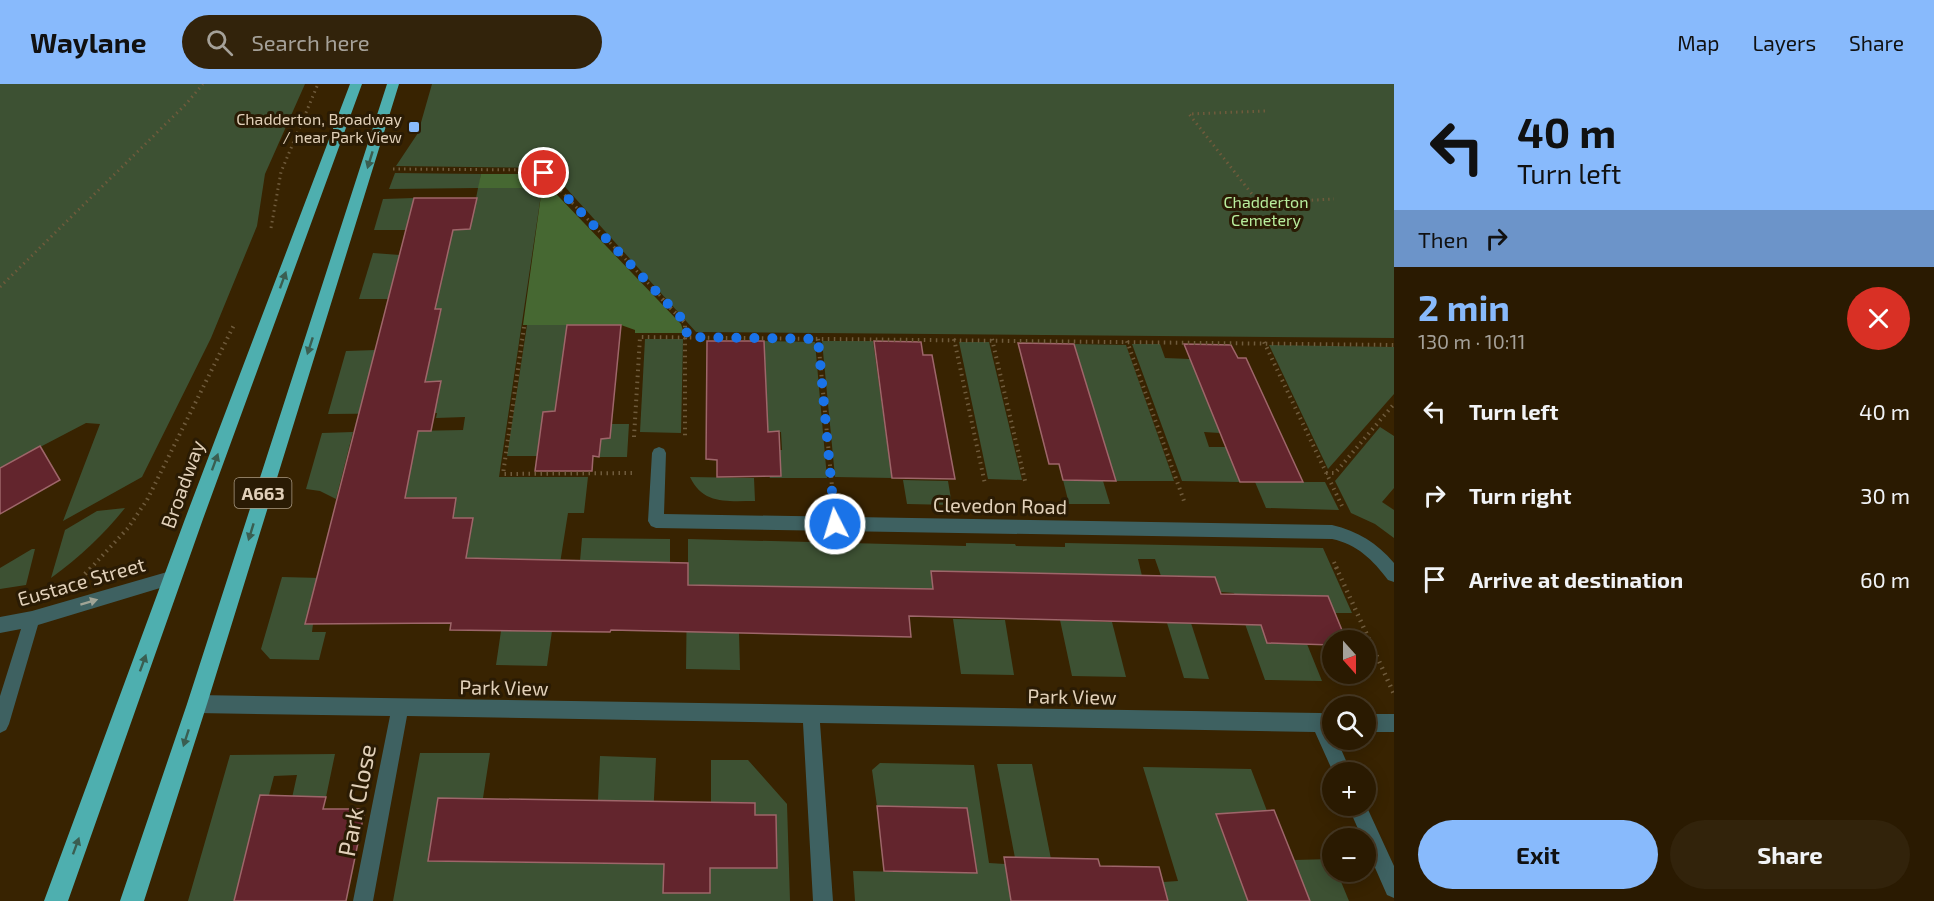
<!DOCTYPE html>
<html lang="en">
<head>
<meta charset="utf-8">
<style>
	body { margin:0; font-family:"Exo 2",sans-serif; background:#32230b; color:#f1f3f6; height:100vh; display:flex; flex-direction:column; font-size:22px; white-space:nowrap }
	* { box-sizing:border-box; margin:0 }
	p { font-size:20px; color:#a5a199 }
	.icon { flex:none; width:33px; height:33px; fill:none; stroke:currentColor; stroke-width:2; stroke-linecap:round; stroke-linejoin:round }
	.map { position:relative; flex:1; overflow:hidden }
	.drawer { display:flex; flex-direction:column; background:#2a1a01; width:540px }
	.drawer>* { flex:none }
	.guide { background:#88bafc; color:#111; overflow:hidden }
	.needle { width:39px; rotate:159deg }
	.controls { position:absolute; left:1322px; top:546px; display:grid; gap:12px }
	.controls a { display:grid; place-items:center; width:54px; height:54px; border-radius:50%; background:#2a1a01; box-shadow:0 3px 15px #0003,0 0 0 2px #463823; font-size:30px }
	.pin { position:absolute; display:grid; place-items:center; width:51px; height:51px; color:#fff; margin:-26px; border:3px solid #fff; border-radius:50%; box-shadow:0 2px 6px #0007 }
	.me { position:absolute; width:66px; margin:-33px; rotate:355deg; stroke-linejoin:round; filter:drop-shadow(0 0 4px #0008) }
	.turn { display:flex; align-items:center; gap:21px; height:126px; padding:0 24px; font-size:27px }
	.turn .icon { width:78px; height:78px; stroke-width:2.5 }
	.turn b { display:block; font-size:42px; line-height:51px }
	.then { display:flex; align-items:center; height:57px; padding:0 24px; background:#0003; gap:12px; font-size:22px }
	.round { display:grid; place-items:center; flex:none; width:63px; height:63px; border-radius:32px; background:#32230b }
	.overview { display:flex; align-items:center; justify-content:space-between; height:102px; padding:0 24px }
	h1 { font-size:36px; font-weight:700; line-height:45px; color:#88bafc }
	.cta { display:flex; gap:12px; margin-top:auto; padding:12px 24px }
	.cta a { flex:1; height:69px; border-radius:36px; background:#88bafc; color:#111; font-size:24px; font-weight:700; line-height:69px; text-align:center }
	.cta a+a { background:#32230b; color:#f1f3f6 }
	ul { padding:0; list-style:none }
	li { display:flex; align-items:center; gap:18px; height:84px; padding:0 24px }
	li div { flex:1 }
	li b { display:block; font-size:22px }
	li em { font-style:normal }
	header { display:flex; align-items:center; gap:36px; box-sizing:border-box; height:84px; padding:0 30px; background:#88bafc; color:#111 }
	header strong { font-size:28px }
	nav { display:flex; gap:33px; margin-inline-start:auto; font-size:21px }
	.search { width:420px; height:54px; background:#32230b; display:flex; align-items:center; gap:15px; box-sizing:border-box; padding:0 21px; border-radius:33px; color:#a5a199; font-size:22px }
	main { display:flex; flex:1; min-height:0 }
	.map>svg:first-child { display:block }
	.green { fill:#3d5133; fill-rule:evenodd }
	.forest { fill:#466832 }
	.building { fill:#63252d; stroke:#9e666a; stroke-width:1.5 }
	.lines { fill:none; stroke-linecap:round; stroke-linejoin:round }
	.path-far2 { stroke:#6f5b3c; stroke-width:3; stroke-dasharray:1.5 4; stroke-linecap:butt }
	.path-far1 { stroke:#6f5b3c; stroke-width:4; stroke-dasharray:1.5 4.5; stroke-linecap:butt }
	.path { stroke:#6f5b3c; stroke-width:4.5; stroke-dasharray:1.5 5; stroke-linecap:butt }
	.minor { fill:#3e6161; fill-rule:evenodd }
	.highway { fill:#4eafaf; fill-rule:evenodd }
	.oneway { fill:#3a5e51 }
	.oneway2 { fill:#a0a496 }
	.route { stroke:#1a73e8; stroke-width:10; stroke-dasharray:0 18 }
	.poi-dot { fill:#88bafc; stroke:#2a1b04; stroke-width:2 }
	.labels { text-anchor:middle; dominant-baseline:central; stroke-width:6; stroke-linejoin:round; paint-order:stroke }
	.far-poi-label { font-size:16px; fill:#e1d0b9; stroke:#2a1b04; text-anchor:end }
	.far-park-label { font-size:16px; fill:#b9ee9d; stroke:#2a1b04 }
	.shield { fill:#2a1b04; stroke:#aa9a83; stroke-width:1.5 }
	.shield-label { font-size:18px; font-weight:bold; fill:#e1d0b9 }
	.street-label { font-size:20px; fill:#e1d0b9; stroke:#2a1b04 }
	.near-street-label { font-size:24px; fill:#e1d0b9; stroke:#2a1b04 }
</style>
</head>
<body>
<header>
<strong>Waylane</strong>
<div class="search"><svg class="icon" aria-label="search" viewBox="0 0 24 24"><circle cx="10" cy="10" r="6"/><path d="M15 15l6 6"/></svg>Search here</div>
<nav><a>Map</a><a>Layers</a><a>Share</a></nav>
</header>
<main>
<div class="map">
<svg width="1394" height="817" viewBox="0 0 1394 817">
	<rect width="100%" height="100%" fill="#382301"/>
	<g class="green">
		<path d="M0,0h305l-40,90 -8,52 -46,112 -69,139 -79,44 37,-97 -14,-1 -86,45z"/>
		<path d="M432,0h962v254l-698,-6 -148,-164 -152,-2 22,-33z"/>
		<path d="M395,89l86,1 -2,14h63l-43,289h89l-4,36h-16l-10,63 -49,-1 2,-16 -26,-1 -3,16 -39,-5 13,-70 -51,-2 7,-66 51,-1 2,-13 -29,1 1,-5 -109,1 18,-63 30,-1 62,49 3,-17h-16l10,-48 -53,-10 56,-1 3,-13 -6,-1 11,-79 24,-1 8,-41 -89,1zM453,434l20,1 -5,31h-21z"/>
		<path d="M414,114l-8,32h-32l9,-31z"/>
		<path d="M373,169l27,2 -12,44h-29z"/>
		<path d="M527,241h40l-11,86 -13,1 -6,44h-30z"/>
		<path d="M645,255h38l-2,94 -41,-1z"/>
		<path d="M764,257l51,1 12,136h-57l-1,-2 12,-1 -1,-20 -12,-5h14l-1,-18h-13z"/>
		<path d="M822,257h51l19,137 -57,-1z"/>
		<path d="M959,258h30l33,138 -34,-1z"/>
		<path d="M1074,260l52,1 48,136h-58z"/>
		<path d="M1132,260h28l5,14 25,1 30,74 -16,-1 5,15h17l14,35 -58,-1z"/>
		<path d="M1269,261l125,2v47l-66,75z"/>
		<path d="M602,340h27l-2,33h-28l2,-18 9,-1 1,-8h-9z"/>
		<path d="M1380,343l14,9v52l-12,14 12,8v28l-19,-14 -24,-11 -16,-32z"/>
		<path d="M353,348l-17,67 -16,-8 -14,-2 16,-56z"/>
		<path d="M690,393l64,1 1,23c-27,0 -52,4 -65,-24z"/>
		<path d="M903,396l45,1 4,24 -45,-1z"/>
		<path d="M1063,396l40,1 7,23h-41z"/>
		<path d="M1255,398h70l14,28 -73,-2z"/>
		<path d="M125,424c-22,27 -45,49 -74,70l14,-48 32,-19z"/>
		<path d="M582,454l88,1v24h18v-24l278,7v-3l49,1 1,2 49,1v-4l258,5 29,65h-17l-7,-17 -78,-2 57,50 15,37 -57,-1 -31,-87 -13,-1 -6,-15 -54,-1 -6,-17h-17l4,17 -4,1 14,45h-15l-6,-22 -20,-25 -75,-2 -100,36 -12,1 1,7h-16l-4,-29 -76,-1 -90,46 1,37 -54,-1 1,-80 -60,-3 1,-24 -48,-1z"/>
		<path d="M32,465h3l-9,36 -26,4v-21z"/>
		<path d="M282,493l39,1 -8,16 -8,30h8l-1,8h14l-7,28 -49,-1 -9,-10z"/>
		<path d="M953,535l52,1 9,55 -53,-1z"/>
		<path d="M1060,536l52,2 14,55 -54,-1z"/>
		<path d="M1167,539h24l18,56 -25,-1z"/>
		<path d="M501,547h51l-5,35 -51,-1z"/>
		<path d="M420,669h70l-7,45h-45l-10,63 208,3 4,-63 -42,-1 2,-44 56,2 -3,60 13,-1 -3,76h46l1,-25h67l-2,-53h-20v-11l-44,-1v-43h37l39,44 3,97h-397z"/>
		<path d="M335,670l-9,43 -34,1 5,-23 -23,1 -5,19 -9,1 -10,37 -8,52 -4,1 -4,15h-46l42,-146z"/>
		<path d="M880,679l94,2 15,98 16,1 6,37h-156l-2,-30 124,2 -10,-65 -90,-2 -5,-36z"/>
		<path d="M997,680h35l19,95 -36,-1z"/>
		<path d="M1143,683l108,2 16,42 -51,4 32,86h-80l-5,-19 15,-1z"/>
		<path d="M1331,775l1,13h5l12,29h-39l-16,-41z"/>
	</g>
	<path class="forest" d="M481,90h56l144,150 3,9h-49v-3l-14,-5h-98l19,-137h-64z"/>
	<g class="building">
		<path d="M414,114h63l-7,31 -17,1 -18,79h6l-16,73 16,-1 -10,50h-13l-13,67h51l-3,20h20l-7,40 222,5v22l245,4 -2,-18 284,6 6,17 107,2 18,44h-14v5l-65,-2 -6,-18 -352,-9 2,21 -300,-7 -1,2 -160,-2 1,-7 -146,1z"/>
		<path d="M567,241h54l-11,113 -9,1 -2,18 -6,-1 -1,15h-57l8,-59 12,-1z"/>
		<path d="M707,257h57l4,91 11,-1 2,45 -64,1v-17l-11,-1z"/>
		<path d="M874,257l47,1 2,13h9l23,124 -63,-1z"/>
		<path d="M1018,259l56,1 42,137 -53,-1 -4,-16h-10z"/>
		<path d="M1184,260l47,1 7,13h8l57,124h-63z"/>
		<path d="M40,362l20,34 -60,34v-46z"/>
		<path d="M260,711l66,2 -3,12h42l-19,92h-112z"/>
		<path d="M438,714l317,5v12h21l1,53h-67v25h-47l1,-29 -236,-3z"/>
		<path d="M877,722l90,2 10,65 -93,-2z"/>
		<path d="M1274,726l20,50 16,41h-62l-32,-87z"/>
		<path d="M1004,773l94,2 2,7 59,1 9,34h-157z"/>
	</g>
	<g class="lines">
		<g class="path-far2">
			<path d="M1265,27l-76,3 70,89 75,-4"/>
			<path d="M393,85l143,1 8,3 120,127"/>
			<path d="M271,144l10,-56 37,-88"/>
			<path d="M0,203l186,-183 17,-20"/>
		</g>
		<g class="path-far1">
			<path d="M662,215l23,24v115"/>
			<path d="M524,243l-21,147 129,-1"/>
			<path d="M818,255l15,158"/>
			<path d="M954,255l31,145"/>
			<path d="M992,255l34,146"/>
			<path d="M1127,257l57,160"/>
			<path d="M1264,258l78,164"/>
			<path d="M634,353l6,-100 754,8"/>
			<path d="M1326,389h9l59,-69"/>
			<path d="M1334,478l3,7"/>
			<path d="M90,485l38,-41 19,-28 87,-175"/>
		</g>
		<g class="path">
			<path d="M1336,483l58,127"/>
			<path d="M85,490l7,-7"/>
		</g>
		<g class="minor">
			<path d="M659,363l5,2 2,4 -2,61 668,11c26,6 45,18 62,38v19l-6,-2c-15,-20 -31,-36 -56,-41l-676,-11 -5,-2 -3,-5 4,-68 2,-4z"/>
			<path d="M174,486l6,2 2,5 -2,5 -142,43 -29,99 -3,6 -6,3v-37l21,-67 -21,4v-16l32,-6z"/>
			<path d="M197,611l1123,18 12,1v26h5l14,32h-18l-18,-40 -495,-9 13,178h-20l-10,-178 -396,-7 -34,185h-20l37,-185 -193,-3 -6,-3 -3,-6 3,-6z"/>
			<rect x="1365" y="630" width="29" height="18"/>
			<path d="M1365,719l29,63v32l-7,-3 -22,-50v-7h-3l-14,-32h17z"/>
		</g>
		<g class="highway">
			<path d="M350,0h12l-159,435 -135,382h-24l141,-382z"/>
			<path d="M387,0h12l-192,620 -63,197h-24l67,-197z"/>
		</g>
	</g>
	<defs><path id="oneway-solid" d="M-6-.8H1V-3.2L6.5 0L1 3.2V.8H-6Z" transform="scale(1.5)"/></defs>
	<g class="oneway">
		<use href="#oneway-solid" transform="translate(370 76) rotate(107)"/>
		<use href="#oneway-solid" transform="translate(283 196) rotate(-70)"/>
		<use href="#oneway-solid" transform="translate(310 262) rotate(108)"/>
		<use href="#oneway-solid" transform="translate(215 378) rotate(-70)"/>
		<use href="#oneway-solid" transform="translate(251 448) rotate(107)"/>
		<use href="#oneway-solid" transform="translate(143 579) rotate(-70)"/>
		<use href="#oneway-solid" transform="translate(186 654) rotate(108)"/>
		<use href="#oneway-solid" transform="translate(76 762) rotate(-70)"/>
	</g>
	<use class="oneway2" href="#oneway-solid" transform="translate(89 518) rotate(-17)"/>
	<g class="lines">
		<path class="route" d="M544,89l142,150 1,14 131,2 17,185"/>
	</g>
	<rect class="poi-dot" x="408" y="37" width="12" height="12" rx="3"/>
	<g class="labels">
		<g class="far-poi-label">
			<text x="402" y="34">Chadderton, Broadway<tspan x="402" dy="18">/ near Park View</tspan></text>
		</g>
		<g class="far-park-label">
			<text x="1266" y="117">Chadderton<tspan x="1266" dy="18">Cemetery</tspan></text>
		</g>
		<rect class="shield" x="234.5" y="394" width="57" height="30" rx="4.5"/>
		<g class="shield-label">
			<text x="263" y="409">A663</text>
		</g>
		<g class="street-label">
			<text transform="translate(182 400) rotate(-70)">Broadway</text>
			<text transform="translate(1000 421) rotate(1)">Clevedon Road</text>
			<text transform="translate(81 497) rotate(-16)">Eustace Street</text>
			<text transform="translate(504 603) rotate(1)">Park View</text>
			<text transform="translate(1072 612) rotate(1)">Park View</text>
		</g>
		<g class="near-street-label">
			<text transform="translate(356 716) rotate(-79)">Park Close</text>
		</g>
	</g>
</svg>
<div class="controls">
<a><svg class="needle" viewBox="-14 -14 28 28"><path d="M0-13l5 13h-10z" fill="#e53935"/><path d="M0 13l5-13h-10z" fill="#a5a199"/></svg></a>
<a><svg class="icon" aria-label="search" viewBox="0 0 24 24"><circle cx="10" cy="10" r="6"/><path d="M15 15l6 6"/></svg></a>
<a>+</a>
<a>−</a>
</div>
<div class="pin" style="left:544px;top:89px;background:#d93025"><svg class="icon" aria-label="arrive" viewBox="0 0 24 24"><path d="M6 21V4h12l-3 4 3 4H6"/></svg></div>
<svg class="me" style="left:835px;top:440px" viewBox="-20 -20 40 40"><circle r="17" fill="#1a73e8" stroke="#fff" stroke-width="3"/><path d="M0-11L8 9 0 5-8 9z" fill="#fff"/></svg>
</div>
<section class="drawer">
<div class="guide">
<div class="turn"><svg class="icon" aria-label="left" viewBox="0 0 24 24"><path d="M17 20v-9H6M10 6l-5 5 5 5"/></svg><div><b>40 m</b>Turn left</div></div>
<div class="then">Then<svg class="icon" aria-label="right" viewBox="0 0 24 24"><path d="M7 20v-9h11M14 6l5 5-5 5"/></svg></div>
</div>
<div class="overview"><div><h1>2 min</h1><p>130 m · 10:11</p></div><a class="round" style="background:#d93025;color:#fff"><svg class="icon" aria-label="close" viewBox="0 0 24 24"><path d="M6 6l12 12M18 6L6 18"/></svg></a></div>
<ul>
<li><svg class="icon" aria-label="left" viewBox="0 0 24 24"><path d="M17 20v-9H6M10 6l-5 5 5 5"/></svg><div><b>Turn left</b></div><em>40 m</em></li>
<li><svg class="icon" aria-label="right" viewBox="0 0 24 24"><path d="M7 20v-9h11M14 6l5 5-5 5"/></svg><div><b>Turn right</b></div><em>30 m</em></li>
<li><svg class="icon" aria-label="arrive" viewBox="0 0 24 24"><path d="M6 21V4h12l-3 4 3 4H6"/></svg><div><b>Arrive at destination</b></div><em>60 m</em></li>
</ul>
<div class="cta"><a>Exit</a><a>Share</a></div>
</section>
</main>
</body>
</html>
